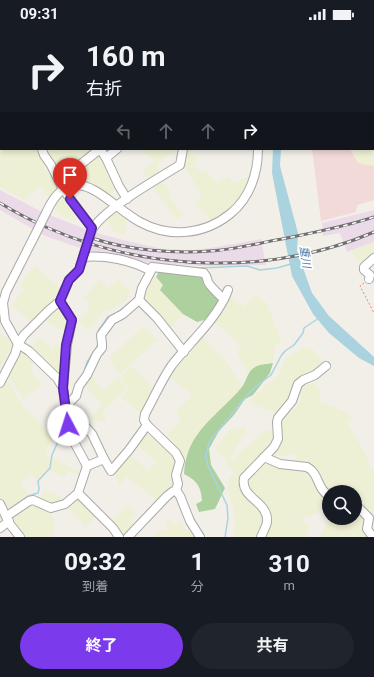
<!DOCTYPE html>
<html lang="ja">
<head>
<meta charset="utf-8">
<style>
	body { margin:0; font-family:Roboto,"Noto Sans JP",sans-serif; background:#20242c; color:#f1f3f6; height:100vh; display:flex; flex-direction:column; font-size:15px; white-space:nowrap }
	* { box-sizing:border-box; margin:0 }
	p { font-size:13px; color:#9ea1a6 }
	.icon { flex:none; width:22px; height:22px; fill:none; stroke:currentColor; stroke-width:2; stroke-linecap:round; stroke-linejoin:round }
	.map { position:relative; height:509px; overflow:hidden }
	.details { display:flex; flex-direction:column; background:#171b24; flex:1 }
	.details>* { flex:none }
	.banner { position:absolute; left:0px; top:0px; width:374px; height:122px; box-shadow:0 2px 6px #0003; background:#171b24; color:#f1f3f6; overflow:hidden }
	.buttons { position:absolute; left:322px; top:457px; display:grid; gap:8px }
	.buttons a { display:grid; place-items:center; width:40px; height:40px; border-radius:50%; background:#171b24; box-shadow:0 2px 6px #0003; font-size:20px }
	.pin { position:absolute; display:grid; place-items:center; width:34px; height:34px; color:#fff; margin:-41px -17px; border-radius:50% 50% 50% 0; rotate:-45deg; box-shadow:0 0 4px #0007 }
	.pin .icon { rotate:45deg }
	.me { position:absolute; width:44px; margin:-22px; rotate:355deg; stroke-linejoin:round; filter:drop-shadow(0 0 3px #0008) }
	.turn { display:flex; align-items:center; gap:14px; height:84px; padding:0 20px; font-size:18px }
	.turn .icon { width:52px; height:52px; stroke-width:2.5 }
	.turn b { display:block; font-size:28px; line-height:34px }
	.lanes { display:flex; align-items:center; height:38px; padding:0 20px; background:#0003; justify-content:center; gap:20px; direction:ltr }
	.lanes .off { opacity:.35 }
	.eta { display:flex; justify-content:space-evenly; align-items:center; height:68px; text-align:center }
	.eta b { font-size:24px; font-weight:700; line-height:28px }
	.action { display:flex; gap:8px; margin-top:auto; padding:8px 20px }
	.action a { flex:1; height:46px; border-radius:24px; background:#7c3aed; color:#fff; font-size:16px; font-weight:700; line-height:46px; text-align:center }
	.action a+a { background:#20242c; color:#f1f3f6 }
	.status { display:flex; justify-content:space-between; align-items:center; height:28px; padding:0 20px; background:#171b24; direction:ltr }
	.status svg { height:11px; fill:currentColor }
	.map>svg:first-child { display:block }
	.commercial { fill:#f2dad9 }
	.industrial { fill:#ebdbe8 }
	.farmland { fill:#eef0d5 }
	.forest { fill:#add19e }
	.water { fill:#aad3df }
	.lines { fill:none; stroke-linecap:round; stroke-linejoin:round }
	.stream { stroke:#aad3df; stroke-width:1.5 }
	.minor-casing { stroke:#a9a9a9; stroke-width:10 }
	.major-casing { stroke:#a06b00; stroke-width:12 }
	.path { stroke:#fa8072; stroke-width:1; stroke-dasharray:2 2; stroke-linecap:butt }
	.minor { stroke:#fff; stroke-width:8 }
	.major { stroke:#fcd6a4; stroke-width:10 }
	.rail-casing { stroke:#707070; stroke-width:3 }
	.rail { stroke:#fff; stroke-width:1.5; stroke-dasharray:4.5; stroke-linecap:butt }
	.minor-bridge-casing { stroke:#a9a9a9; stroke-width:10; stroke-linecap:butt }
	.minor-bridge { stroke:#fff; stroke-width:8 }
	.route-casing { stroke:#51269a; stroke-width:10 }
	.route { stroke:#7c3aed; stroke-width:7 }
	.labels { text-anchor:middle; dominant-baseline:central; stroke-width:3.5; stroke-linejoin:round; paint-order:stroke }
	.water-label { font-size:11px; font-style:italic; fill:#4a7aab; stroke:#fff }
</style>
</head>
<body>
<div class="status"><b>09:31</b><svg viewBox="0 0 49 12"><path d="M0 12V9h3v3zM5 12V6h3v6zM10 12V3h3v9zM15 12V0h3v12zM26 1h20v11H26zM47 4h2v5h-2z"/></svg></div>
<div class="map">
<svg width="374" height="509" viewBox="0 0 374 509">
	<rect width="100%" height="100%" fill="#f2efe9"/>
	<path class="commercial" d="M312,121h38l8,14 16,3v34l-17,5 -1,7 -35,9z"/>
	<g class="industrial">
		<path d="M0,162l42,22 51,20 34,9 36,8 31,1 22,-3 45,-8 5,26 -61,1 -54,-3 -65,-13 -41,-14 -45,-26z"/>
		<path d="M374,182v32l-27,10 -7,-19 -17,3 -1,-13z"/>
	</g>
	<g class="farmland">
		<path d="M1,43v78h39l20,38 -12,10 -8,-11 -16,14 -24,-13z"/>
		<path d="M373,114l1,24 -16,-3 -5,-10 6,-4h14z"/>
		<path d="M44,121h54l-39,25z"/>
		<path d="M142,121h35l-21,16 5,10 -11,6 -8,-10 12,-9 -6,-8 -2,1z"/>
		<path d="M188,121l10,10 -5,5 8,9 4,-3 12,13 11,-6 6,6 15,-7 -3,11 -8,13 -14,11 -13,9 -16,-17 7,-7 -18,-30v-10z"/>
		<path d="M99,124l18,36 -8,7 -15,-10 -17,-5 -3,-3 7,-5 -2,-5z"/>
		<path d="M162,152l9,12 -3,3 15,19 -7,5 -23,-32z"/>
		<path d="M64,166l17,22 -6,5 -15,-5 -8,-11z"/>
		<path d="M114,184l13,6 -2,16 -11,-2 -8,-13z"/>
		<path d="M374,214v14l-11,10 -13,-15z"/>
		<path d="M35,238l28,24 -6,10 -25,23 -20,-18 12,-16 -4,-5z"/>
		<path d="M153,246l10,11 -3,5 23,24 -14,16 -28,-31z"/>
		<path d="M99,251l9,9 11,-9 11,12 -2,8 -10,7 -15,6 -15,18 -10,-8 10,-12 1,-8 -5,-4z"/>
		<path d="M255,266l11,8 16,40 -7,4 -2,17 -17,3 -8,8 -11,-22 4,-6 -29,-26 17,-25 15,12z"/>
		<path d="M59,277l11,15 -3,12 -24,-12z"/>
		<path d="M143,298l14,14 -38,35 -10,-17z"/>
		<path d="M0,305l14,10 -14,25z"/>
		<path d="M201,308l22,22 20,28 -46,47 -13,27 -20,-21 17,-19 -5,-8 16,-17 -23,-19 6,-10z"/>
		<path d="M40,310l12,11 4,-5 8,7 -2,30 -32,-32z"/>
		<path d="M306,319l8,3 10,14 -10,10 -14,4 -10,21 -12,15 -30,-11 20,-20 10,-8 8,-18z"/>
		<path d="M23,322l11,9 -3,12 11,14 -19,14 -16,-26 11,-21z"/>
		<path d="M131,338l25,24 -14,25 -21,-18 7,-8 -8,-12z"/>
		<path d="M90,346l13,16 15,-13 8,12 -23,23 3,6 -3,4 -4,-2 -3,2 -5,-5 11,-12 -19,-21z"/>
		<path d="M6,349l17,30 17,16 12,16 -7,15 34,17 -1,4 -10,-4 -4,6 -15,-7 -13,10 -6,-7 -9,12 7,9 -8,8 -13,10 -7,-12v-110z"/>
		<path d="M314,355l7,9 -1,9 26,11 5,6 -4,5 17,28 8,19h2v65l-19,-35v-8h-26l-9,-10 -21,-18 -5,-11 -7,3h-12l-3,-3 9,-10 -2,-19 6,-8 11,-8 4,-8 1,-11 4,-4z"/>
		<path d="M148,399l27,27 3,9 -3,20 -17,19 -31,-25 -8,8 -5,-14 15,-17 19,17 8,-9 -20,-18z"/>
		<path d="M246,399l-1,7 -8,11 -6,14 7,1 -3,-4 32,-27 8,3 1,8 -35,41 18,26 5,12 -5,18h-25l1,-19 -8,-35 7,-13 -9,-5 2,-3 -12,-14 14,-18z"/>
		<path d="M265,432l39,9 9,6 16,23v18l-8,-10 -4,8 -13,3 -2,6 8,2 -4,12h-41l5,-12 -23,-39v-8z"/>
		<path d="M44,463l5,3 3,-3 11,8 -2,4 -12,2 -10,-6z"/>
		<path d="M77,469l20,18 -12,12 -19,-21z"/>
		<path d="M29,475l16,5 9,10v19h-30l-14,-17 2,-5z"/>
		<path d="M128,477l8,7 -6,7 5,5 -10,11 -14,-13z"/>
		<path d="M355,478l12,12 4,19h-51l9,-19h26z"/>
		<path d="M173,492l1,4 8,-2 2,8 6,-2 5,9h-39l-1,-5 12,-3 -1,-8z"/>
	</g>
	<g class="forest">
		<path d="M159,243l41,3 20,28 -12,17 -11,3 -14,-8 -23,-24 3,-5 -7,-8z"/>
		<path d="M273,335l-3,10 -17,22 -8,4 -11,16 -15,16 -10,18 2,16 14,23 -10,21 -16,3 -3,-8 6,-3c-1,-15 -5,-20 -18,-27 2,-43 34,-58 58,-87 5,-7 5,-15 13,-20 5,-3 13,-3 18,-4z"/>
	</g>
	<path class="water" d="M273,121h8l-1,17 18,67 -1,18 15,42 17,23 45,41v9l-15,-8 -30,-25 -16,-19 -21,-38 -20,-103z"/>
	<g class="lines">
		<g class="stream">
			<path d="M199,240l48,-2 13,4 17,-2 14,-4"/>
			<path d="M98,308v-5l10,-14 9,-4 16,-13"/>
			<path d="M84,344l3,-10 10,-15 1,-4"/>
			<path d="M72,366l3,-7"/>
			<path d="M24,472l4,-4 10,-3 1,-4 -1,-8 12,-13 2,-13 5,-11 6,-25 -1,-6"/>
			<path d="M225,509l3,-19 -1,-13 -19,-39 -2,-10 3,-14 38,-47 12,-11 12,-9 10,-19 4,-5 9,-6 9,-12 1,-5 15,-10"/>
		</g>
		<g class="minor-casing">
			<g id="minor">
				<path d="M22,0v1"/>
				<path d="M237,0l1,1"/>
				<path d="M302,0l1,1"/>
				<path d="M116,1l1,-1"/>
				<path d="M373,48l1,-2"/>
				<path d="M373,112h1"/>
				<path d="M42,121l2,6 7,10 12,24 29,39"/>
				<path d="M100,121l6,9 13,28 8,13"/>
				<path d="M106,130l11,-9"/>
				<path d="M58,151l23,-15 19,-15"/>
				<path d="M47,183c6,-13 15,-26 30,-26 12,0 24,9 33,16 10,7 19,15 30,21 29,16 64,13 90,-8 20,-16 28,-41 28,-65"/>
				<path d="M92,202c10,-20 67,-52 88,-65l3,-16"/>
				<path d="M34,209l-28,55 -3,11 2,18 13,23 11,7 28,27 6,10 5,37 5,15 14,26 -9,27 35,35 6,9"/>
				<path d="M83,229c23,-2 48,3 68,14l-9,17 -3,12 -16,14 -11,6 -11,15 1,9v4l-5,6 -10,21 -8,11 -3,10 -10,10 26,28 12,25"/>
				<path d="M152,239l52,6c3,3 3,5 4,9 3,5 12,14 16,17"/>
				<path d="M369,251l1,-4 -6,-5v-3l10,-9"/>
				<path d="M139,272l18,18 27,34"/>
				<path d="M60,273l12,19 -5,25 -4,43"/>
				<path d="M0,355l15,-29 3,-10 6,-9 25,-25 11,-9 9,-21 10,-10 5,-16"/>
				<path d="M264,429l16,7 27,3c13,7 9,21 22,29"/>
				<path d="M87,438l17,-7 7,12 18,-21 18,-25"/>
				<path d="M176,462l2,-6 -2,-9 4,-14 -4,-8 -29,-28 -3,-5 1,-6c9,-16 17,-35 27,-49 18,-23 46,-47 56,-75"/>
				<path d="M0,476l9,19 11,14"/>
				<path d="M355,476l14,14 -2,11 6,8"/>
				<path d="M7,488l22,-15 4,-1 18,8 14,-4 13,-11"/>
				<path d="M0,500l9,-7"/>
				<path d="M128,509l39,-41 5,-4 4,-2 4,6 10,25 10,16"/>
				<path d="M261,509c2,-5 5,-10 6,-15 2,-21 -27,-23 -23,-44l30,-31 4,-8 -1,-17 1,-4 14,-17 6,-17 5,-4 12,-5 11,-9"/>
			</g>
		</g>
		<g class="major-casing">
			<g id="major">
				<path d="M131,0l2,1"/>
				<path d="M349,1l2,-1"/>
			</g>
		</g>
		<path class="path" d="M364,255l-4,3 14,27"/>
		<use href="#minor" class="minor"/>
		<use href="#major" class="major"/>
		<g class="rail-casing">
			<g id="rail">
				<path d="M0,175c15,9 32,18 48,25 101,44 224,48 326,4"/>
				<path d="M95,211c33,11 80,15 115,12 24,-1 48,-8 72,-12 31,-6 62,-12 92,-22"/>
			</g>
		</g>
		<use href="#rail" class="rail"/>
		<g class="minor-bridge-casing">
			<g id="minor-bridge">
				<path d="M34,209l13,-26"/>
				<path d="M84,226l8,-24"/>
			</g>
		</g>
		<use href="#minor-bridge" class="minor-bridge"/>
	</g>
	<g class="lines">
		<g class="route-casing">
			<path id="route" d="M68,397l-5,-37 3,-43 6,-25 -12,-19 9,-21 10,-10 13,-42 -22,-29"/>
		</g>
		<use href="#route" class="route"/>
	</g>
	<g class="labels">
		<g class="water-label">
			<text transform="translate(305 229) rotate(82)">重川</text>
		</g>
	</g>
</svg>
<div class="buttons">
<a><svg class="icon" aria-label="search" viewBox="0 0 24 24"><circle cx="10" cy="10" r="6"/><path d="M15 15l6 6"/></svg></a>
</div>
<div class="pin" style="left:70px;top:171px;background:#d93025"><svg class="icon" aria-label="arrive" viewBox="0 0 24 24"><path d="M6 21V4h12l-3 4 3 4H6"/></svg></div>
<svg class="me" style="left:68px;top:397px" viewBox="-20 -20 40 40"><circle r="19" fill="#fff"/><path d="M0-13L10 11 0 6-10 11z" fill="#7c3aed"/></svg>
<div class="banner">
<div class="turn"><svg class="icon" aria-label="right" viewBox="0 0 24 24"><path d="M7 20v-9h11M14 6l5 5-5 5"/></svg><div><b>160 m</b>右折</div></div>
<div class="lanes"><svg class="icon off" aria-label="left" viewBox="0 0 24 24"><path d="M17 20v-9H6M10 6l-5 5 5 5"/></svg><svg class="icon off" aria-label="ahead" viewBox="0 0 24 24"><path d="M12 20V5M6 11l6-6 6 6"/></svg><svg class="icon off" aria-label="ahead" viewBox="0 0 24 24"><path d="M12 20V5M6 11l6-6 6 6"/></svg><svg class="icon" aria-label="right" viewBox="0 0 24 24"><path d="M7 20v-9h11M14 6l5 5-5 5"/></svg></div>
</div>
</div>
<section class="details">
<div class="eta">
<div><b>09:32</b><p>到着</p></div>
<div><b>1</b><p>分</p></div>
<div><b>310</b><p>m</p></div>
</div>
<div class="action"><a>終了</a><a>共有</a></div>
</section>
</body>
</html>
